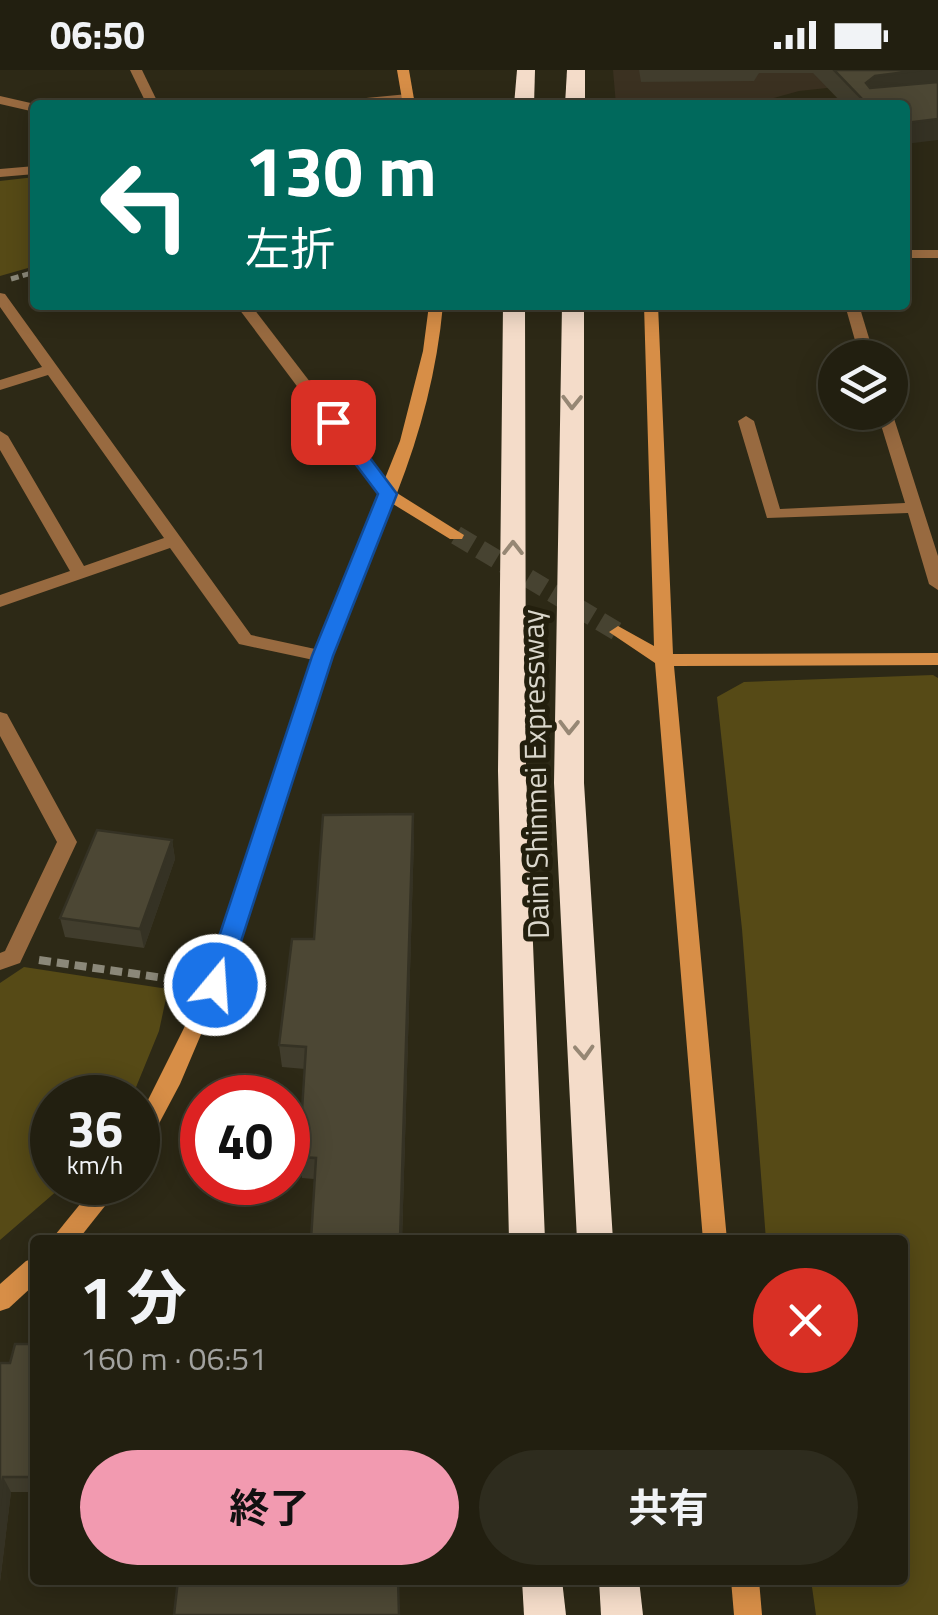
<!DOCTYPE html>
<html lang="ja">
<head>
<meta charset="utf-8">
<style>
	body { margin:0; font-family:"Titillium Web","Noto Sans JP",sans-serif; background:#2e2c1e; color:#f1f3f6; height:100vh; display:flex; flex-direction:column; font-size:38px; white-space:nowrap }
	* { box-sizing:border-box; margin:0 }
	p { font-size:32px; color:#a2a29f }
	.icon { flex:none; width:55px; height:55px; fill:none; stroke:currentColor; stroke-width:2; stroke-linecap:round; stroke-linejoin:round }
	.map { position:relative; flex:1; overflow:hidden }
	.sheet { position:absolute; left:30px; top:1165px; width:878px; height:350px; display:flex; flex-direction:column; background:#221f10; border-radius:10px; box-shadow:0 5px 25px #0003,0 0 0 2px #3f3d30 }
	.sheet>* { flex:none }
	.banner { position:absolute; left:30px; top:30px; width:880px; height:210px; border-radius:10px; box-shadow:0 5px 25px #0003,0 0 0 2px #3f3d30; background:#00695c; color:#fff; overflow:hidden }
	.fabs { position:absolute; left:818px; top:270px; display:grid; gap:20px }
	.fabs a { display:grid; place-items:center; width:90px; height:90px; border-radius:50%; background:#221f10; box-shadow:0 5px 25px #0003,0 0 0 2px #3f3d30; font-size:50px }
	.speed { position:absolute; left:30px; top:1005px; display:flex; gap:20px; font-size:50px; font-weight:700; text-align:center }
	.speed>* { display:grid; place-content:center; width:130px; height:130px; border-radius:50%; background:#221f10; box-shadow:0 5px 25px #0003,0 0 0 2px #3f3d30; line-height:1 }
	.speed small { font-size:25px; font-weight:400 }
	.speed .limit { border:15px solid #d22; background:#fff; color:#111 }
	.pin { position:absolute; display:grid; place-items:center; width:85px; height:85px; color:#fff; margin:-42px; border-radius:20px; box-shadow:0 5px 15px #0006 }
	.me { position:absolute; width:110px; margin:-55px; rotate:18deg; stroke-linejoin:round; filter:drop-shadow(0 0 8px #0008) }
	.turn { display:flex; align-items:center; gap:35px; height:210px; padding:0 50px; font-size:45px }
	.turn .icon { width:130px; height:130px; stroke-width:2.5 }
	.turn b { display:block; font-size:70px; line-height:85px }
	.round { display:grid; place-items:center; flex:none; width:105px; height:105px; border-radius:52px; background:#2e2c1e }
	.head { display:flex; align-items:center; justify-content:space-between; height:170px; padding:0 50px }
	h1 { font-size:60px; font-weight:700; line-height:75px }
	.action { display:flex; gap:20px; margin-top:auto; padding:20px 50px }
	.action a { flex:1; height:115px; border-radius:60px; background:#f29ab0; color:#111; font-size:40px; font-weight:700; line-height:115px; text-align:center }
	.action a+a { background:#2e2c1e; color:#f1f3f6 }
	.status { display:flex; justify-content:space-between; align-items:center; height:70px; padding:0 50px; background:#221f10; direction:ltr }
	.status svg { height:28px; fill:currentColor }
	.map>svg:first-child { display:block }
	.commercial { fill:#3b3121 }
	.green { fill:#564a16 }
	.lines { fill:none; stroke-linecap:round; stroke-linejoin:round }
	.secondary-tunnel { stroke:#474331; stroke-width:19; stroke-dasharray:19 9; stroke-linecap:butt }
	.path-far1 { stroke:#8b8879; stroke-width:5; stroke-dasharray:8 4; stroke-linecap:butt }
	.path { stroke:#8b8879; stroke-width:8; stroke-dasharray:12 6; stroke-linecap:butt }
	.street { fill:#986a40; fill-rule:evenodd }
	.secondary { fill:#d78e47; fill-rule:evenodd }
	.highway { fill:#f4dcc9; fill-rule:evenodd }
	.wall { fill:#413d2d }
	.shaded-wall { fill:#353224 }
	.building { fill:#4c4734; stroke:#353224; stroke-width:2.5 }
	.oneway { stroke:#968774 }
	.route { fill:#1a73e8; stroke:#114b97; stroke-width:2.5 }
	.labels { text-anchor:middle; dominant-baseline:central; stroke-width:10; stroke-linejoin:round; paint-order:stroke }
	.street-label { font-size:30px; fill:#dad7cc; stroke:#231f0d }
</style>
</head>
<body>
<div class="status"><b>06:50</b><svg viewBox="0 0 49 12"><path d="M0 12V9h3v3zM5 12V6h3v6zM10 12V3h3v9zM15 12V0h3v12zM26 1h20v11H26zM47 4h2v5h-2z"/></svg></div>
<div class="map">
<svg width="938" height="1545" viewBox="0 0 938 1545">
	<rect width="100%" height="100%" fill="#2d2916"/>
	<path class="commercial" d="M613,0h325v6l-139,15 -50,14h-133z"/>
	<g class="green">
		<path d="M35,107v89l-35,10v-95z"/>
		<path d="M933,605l5,3v937h-122l-5,-35h91v-340h-136l-24,-311 -25,-232 27,-15z"/>
		<path d="M24,897l144,22 -9,42 -27,66 -80,1v84l14,1 -66,57v-257z"/>
	</g>
	<g class="lines">
		<path class="secondary-tunnel" d="M456,465l162,97"/>
		<path class="path-far1" d="M11,209l24,-7"/>
		<path class="path" d="M39,890l146,21"/>
		<g class="street">
			<path d="M130,0h12l17,35h-12z"/>
			<path d="M408,24l6,4 -2,3 -83,4 6,-4z"/>
			<path d="M0,26l35,8 3,1h-3v7l-35,-8z"/>
			<path d="M35,96v8l-35,3v-8z"/>
			<rect x="905" y="180" width="33" height="8"/>
			<path d="M0,223l5,1 246,341 78,17 3,4 -3,4 -6,2 -84,-18 -69,-96 -170,59v-12l70,-24 -70,-121v-19l8,5 76,130 80,-28 -116,-163 -48,15v-10l42,-13 -42,-60z"/>
			<path d="M236,235h15l142,185v8h-12z"/>
			<path d="M845,235h14l16,53h-15z"/>
			<path d="M891,339l47,147v34l-9,-6 -21,-71 -141,5 -29,-97 8,-5 8,5 26,88 125,-6 -28,-91h13z"/>
			<path d="M0,642l7,2 70,128 -57,121 -20,7v-17l5,-2 52,-109 -57,-106z"/>
		</g>
		<g class="secondary">
			<path d="M397,0h12l6,35h-12z"/>
			<path d="M429,235h14c-6,65 -22,127 -46,188l67,42 -2,4h-12l-57,-35 -62,154 -101,308 -50,118 -34,64 -8,3v-31l47,-94 24,-60 104,-308 87,-217 23,-90z"/>
			<path d="M644,235h14l15,349 265,-1v12l-264,1 53,574h-24l-48,-577 -46,-31 9,-6 36,20z"/>
			<path d="M98,1112h26l-46,58h-27z"/>
			<path d="M35,1188v26l-26,24 -9,3v-27l26,-23z"/>
			<path d="M731,1510h28l3,35h-28z"/>
		</g>
		<g class="highway">
			<path d="M517,0h18l-1,35h-20z"/>
			<path d="M567,0h18v35h-20z"/>
			<path d="M503,235h22l1,466 19,469h-36l-11,-469z"/>
			<path d="M562,235h22v478l29,457h-36l-23,-457z"/>
			<path d="M522,1510h40l4,35h-42z"/>
			<path d="M599,1510h40l4,35h-42z"/>
		</g>
	</g>
	<g class="wall">
		<path d="M639,0h299l-33,35h-61l-31,-32h-54l-5,8 -113,1z"/>
		<path d="M414,767l-12,403h-91l3,-61 -12,-1 -3,-21 6,-88 -23,-2 -3,-22 35,-106z"/>
		<path d="M172,770l3,19 -31,89 -79,-11 -5,-19z"/>
		<path d="M35,1274v148h-24l-11,90v-219h10z"/>
	</g>
	<g class="shaded-wall">
		<path d="M921,0h17v18l-73,14 1,-19 9,-7z"/>
		<path d="M938,49v21l-33,4v-21z"/>
		<path d="M413,744l1,23 -12,403h-2z"/>
		<path d="M172,770l3,19 -31,89 -4,-19z"/>
		<path d="M3,1407l8,15 -11,90v-77z"/>
	</g>
	<g class="building">
		<path d="M834,0h87l-46,6 -9,7 4,5 68,-6v37l-33,4v-18h-37z"/>
		<path d="M413,744l-13,426h-89l5,-82 -17,-1 7,-110 -27,-2 13,-106h22l9,-124z"/>
		<path d="M97,760l75,10 -32,89 -80,-11z"/>
		<path d="M15,1274h20v133h-32l-3,28v-142h10z"/>
		<path d="M178,1510h220l1,35h-225z"/>
	</g>
	<defs><path id="oneway-chevron" d="M-2-3.5L2.5 0L-2 3.5" fill="none" stroke-width="1.6" stroke-linecap="round" stroke-linejoin="round" transform="scale(2.5)"/></defs>
	<g class="oneway">
		<use href="#oneway-chevron" transform="translate(572 332) rotate(91)"/>
		<use href="#oneway-chevron" transform="translate(513 478) rotate(-90)"/>
		<use href="#oneway-chevron" transform="translate(569 657) rotate(91)"/>
		<use href="#oneway-chevron" transform="translate(584 982) rotate(87)"/>
	</g>
	<path class="route" d="M327,348h13l57,76 -64,162 -106,329 -12,9 -12,-9 109,-329 66,-162 -54,-72z"/>
	<g class="labels">
		<g class="street-label">
			<text transform="translate(535 704) rotate(-91)">Daini Shinmei Expressway</text>
		</g>
	</g>
</svg>
<div class="fabs">
<a><svg class="icon" aria-label="layers" viewBox="0 0 24 24"><path d="M12 4l9 5-9 5-9-5zM3 14l9 5 9-5"/></svg></a>
</div>
<div class="speed"><div>36<small>km/h</small></div><div class="limit">40</div></div>
<div class="pin" style="left:333px;top:352px;background:#d93025"><svg class="icon" aria-label="arrive" viewBox="0 0 24 24"><path d="M6 21V4h12l-3 4 3 4H6"/></svg></div>
<svg class="me" style="left:215px;top:915px" viewBox="-20 -20 40 40"><circle r="17" fill="#1a73e8" stroke="#fff" stroke-width="3"/><path d="M0-11L8 9 0 5-8 9z" fill="#fff"/></svg>
<div class="banner">
<div class="turn"><svg class="icon" aria-label="left" viewBox="0 0 24 24"><path d="M17 20v-9H6M10 6l-5 5 5 5"/></svg><div><b>130 m</b>左折</div></div>
</div>
<section class="sheet">
<div class="head"><div><h1>1 分</h1><p>160 m · 06:51</p></div><a class="round" style="background:#d93025;color:#fff"><svg class="icon" aria-label="close" viewBox="0 0 24 24"><path d="M6 6l12 12M18 6L6 18"/></svg></a></div>
<div class="action"><a>終了</a><a>共有</a></div>
</section>
</div>
</body>
</html>
